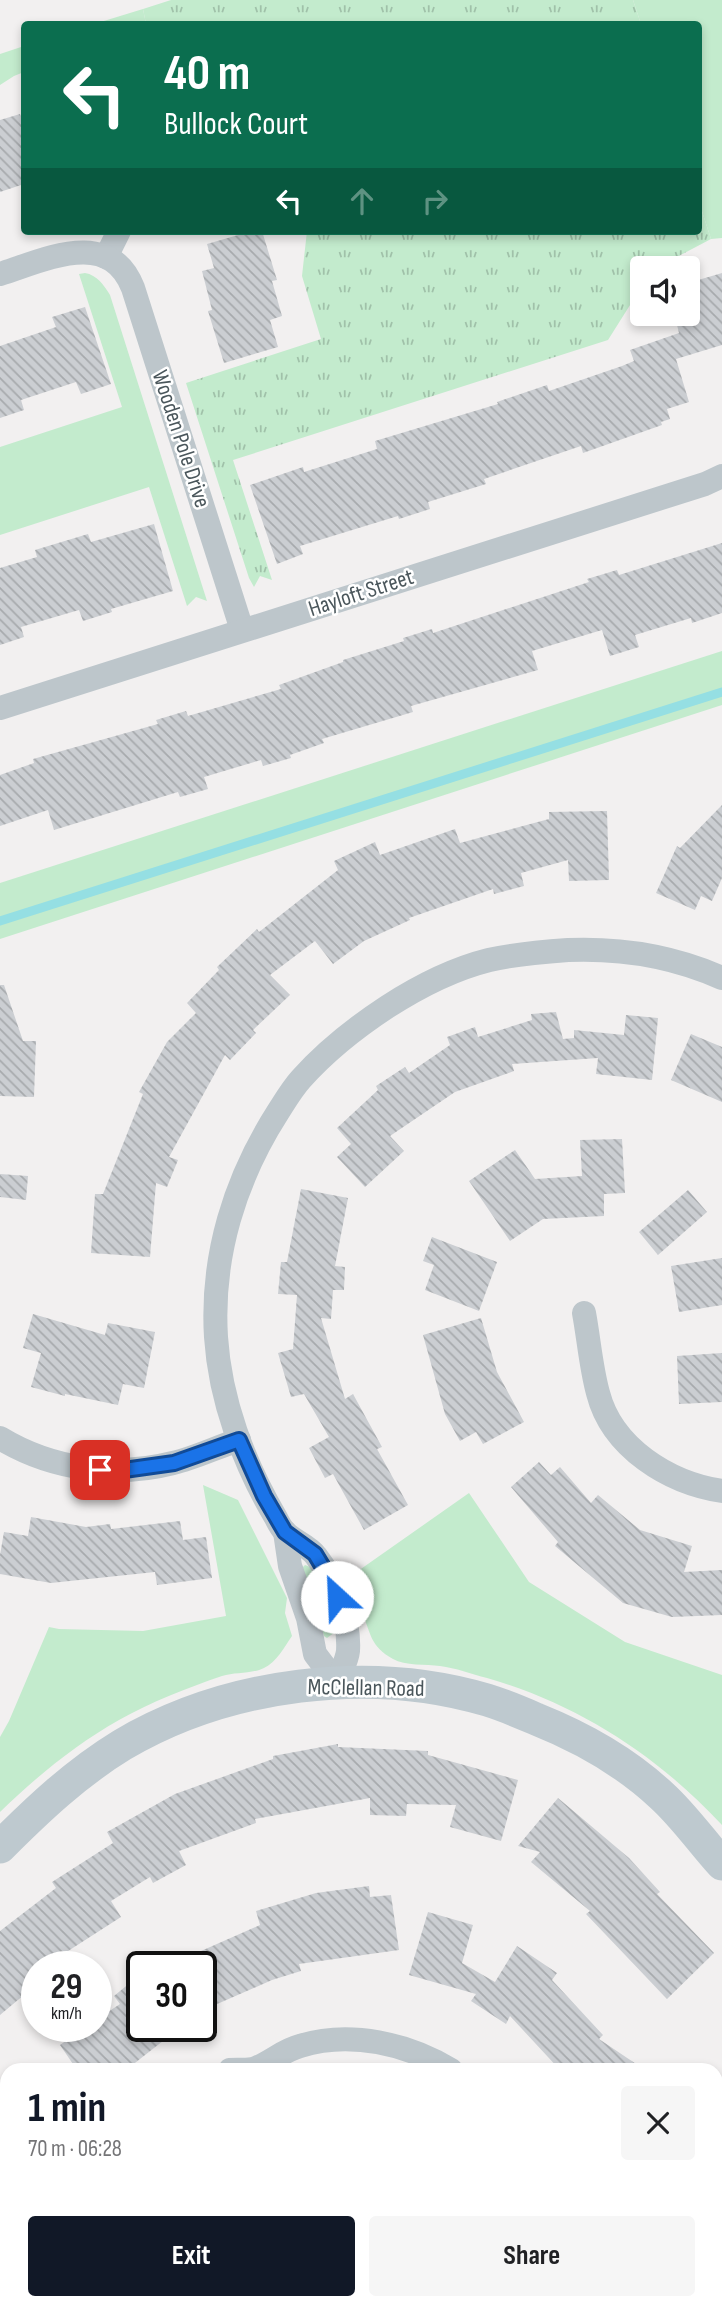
<!DOCTYPE html>
<html lang="en">
<head>
<meta charset="utf-8">
<style>
	body { margin:0; font-family:"Sofia Sans Condensed",sans-serif; background:#f6f6f6; color:#202124; height:100vh; display:flex; flex-direction:column; font-size:26px; white-space:nowrap }
	* { box-sizing:border-box; margin:0 }
	p { font-size:23px; color:#757577 }
	.icon { flex:none; width:38px; height:38px; fill:none; stroke:currentColor; stroke-width:2; stroke-linecap:round; stroke-linejoin:round }
	.map { position:relative; flex:1; overflow:hidden }
	.details { position:absolute; left:0px; top:2063px; width:723px; height:247px; display:flex; flex-direction:column; background:#fff; border-radius:21px 21px 0 0; box-shadow:0 4px 10px #0003 }
	.details>* { flex:none }
	.banner { position:absolute; left:21px; top:21px; width:681px; height:214px; border-radius:7px; box-shadow:0 4px 10px #0003; background:#0b6e4f; color:#fff; overflow:hidden }
	.buttons { position:absolute; left:630px; top:256px; display:grid; gap:14px }
	.buttons a { display:grid; place-items:center; width:70px; height:70px; border-radius:7px; background:#fff; box-shadow:0 4px 10px #0003; font-size:35px }
	.speed { position:absolute; left:21px; top:1951px; display:flex; gap:14px; font-size:35px; font-weight:700; text-align:center }
	.speed>* { display:grid; place-content:center; width:91px; height:91px; border-radius:50%; background:#fff; box-shadow:0 4px 10px #0003; line-height:1 }
	.speed small { font-size:18px; font-weight:400 }
	.speed .limit { border:4px solid #111; border-radius:10px; background:#fff; color:#111 }
	.pin { position:absolute; display:grid; place-items:center; width:60px; height:60px; color:#fff; margin:-30px; border-radius:14px; box-shadow:0 4px 10px #0006 }
	.me { position:absolute; width:77px; margin:-38px; rotate:335deg; stroke-linejoin:round; filter:drop-shadow(0 0 5px #0008) }
	.turn { display:flex; align-items:center; gap:24px; height:147px; padding:0 28px; font-size:32px }
	.turn .icon { width:91px; height:91px; stroke-width:2.5 }
	.turn b { display:block; font-size:49px; line-height:60px }
	.lanes { display:flex; align-items:center; height:66px; padding:0 28px; background:#0003; justify-content:center; gap:35px; direction:ltr }
	.lanes .off { opacity:.35 }
	.round { display:grid; place-items:center; flex:none; width:74px; height:74px; border-radius:7px; background:#f6f6f6 }
	.summary { display:flex; align-items:center; justify-content:space-between; height:119px; padding:0 28px }
	h1 { font-size:42px; font-weight:700; line-height:52px; color:#111827 }
	.button { display:flex; gap:14px; margin-top:auto; padding:14px 28px }
	.button a { flex:1; height:80px; border-radius:7px; background:#111827; color:#fff; font-size:28px; font-weight:700; line-height:80px; text-align:center }
	.button a+a { background:#f6f6f6; color:#202124 }
	.map>svg:first-child { display:block }
	.grass { fill:#c3ebcd }
	.park { fill:url(#park-tufts) }
	.lines { fill:none; stroke-linecap:round; stroke-linejoin:round }
	.stream { stroke:#95dfe3; stroke-width:9 }
	.building { fill:url(#building-back-hatch) }
	.street { stroke:#bdc6cb; stroke-width:24 }
	.secondary { stroke:#bec9cf; stroke-width:33 }
	.route-casing { stroke:#114b97; stroke-width:18 }
	.route { stroke:#1a73e8; stroke-width:12 }
	.labels { text-anchor:middle; dominant-baseline:central; stroke-width:5; stroke-linejoin:round; paint-order:stroke }
	.street-label { font-size:23px; fill:#4a565b; stroke:#fff }
</style>
</head>
<body>
<div class="map">
<svg width="722" height="2309" viewBox="0 0 722 2309">
	<defs>
		<pattern id="park-tufts" width="24" height="20" patternUnits="userSpaceOnUse" patternTransform="scale(1.75)"><rect width="24" height="20" fill="#c3ebcd"/><path d="M3 7l-1-3M5 7V3M7 7l1-3M15 17l-1-3M17 17v-4M19 17l1-3" fill="none" stroke="#a0c1a9"/></pattern>
		<pattern id="building-back-hatch" width="6" height="6" patternUnits="userSpaceOnUse" patternTransform="scale(1.75)"><rect width="6" height="6" fill="#cbced2"/><path d="M-1 5l2 2M0 0l6 6M5-1l2 2" fill="none" stroke="#a7aaad"/></pattern>
	</defs>
	<rect width="100%" height="100%" fill="#f2f0f0"/>
	<g class="grass">
		<path d="M633,0h89v238l-11,1 -13,-40v-175h-57z"/>
		<path d="M143,9l3,15h-52z"/>
		<path d="M24,46v26l-10,4 -14,9v-31z"/>
		<path d="M85,273c12,2 19,12 25,22l97,306 -11,-4 -9,9 -38,-119 -149,48v-88l122,-40 -43,-133z"/>
		<path d="M722,651v54l-722,234v-56z"/>
		<path d="M203,1485l35,15 49,98 -2,15 7,23c-7,10 -16,27 -28,32 -12,6 -29,4 -42,8 -35,12 -71,26 -103,44 -44,25 -83,57 -119,92v-75l9,-16 40,-94 10,2 84,2 83,-15z"/>
		<path d="M469,1493l60,89 96,60 97,33v150c-64,-69 -144,-121 -235,-147 -16,-4 -31,-10 -47,-12 -14,-2 -35,0 -47,-7 -23,-13 -22,-25 -31,-47 -5,-11 -11,-21 -14,-34z"/>
		<path d="M305,1565l8,3 23,59 -1,5 -8,6 -3,-2 -22,-68z"/>
		<path d="M0,2121l7,6v111l-7,-6z"/>
		<path d="M77,2303h58l2,6h-55z"/>
	</g>
	<g class="park">
		<path d="M171,0h462l8,24h-495l-3,-15z"/>
		<path d="M698,199l13,40 -55,29h-14v18l-34,54 -375,120 39,120 -12,-4 -6,11 -5,-9 -63,-195 135,-44 -19,-63 5,-45h391z"/>
	</g>
	<g class="lines">
		<g class="stream">
			<path d="M0,921l722,-229"/>
			<path d="M0,2163l7,6"/>
			<path d="M125,2303l4,6"/>
		</g>
	</g>
	<g class="building">
		<path d="M20,114l4,13v57l-24,8v-72z"/>
		<path d="M252,231h10l15,49 -5,1 10,35 -12,4 8,27 -54,16 -16,-52 4,-1 -10,-39 12,-3 -7,-24z"/>
		<path d="M722,273v72l-46,14 13,43 -22,7 3,10 -9,3 1,3 -79,28 -2,-7 -97,33 2,5 -58,18 2,7 -31,10 -1,-3 -98,30 3,8 -26,10 -27,-79 53,-18 1,5 73,-23 -2,-8 123,-37 -1,-2 50,-17 2,6 73,-25 12,-5 -4,-11 49,-17 -5,-20h14v-30z"/>
		<path d="M85,307l26,77 -30,10 -5,-12 -55,18 3,10 -24,8v-72l56,-19 -4,-10z"/>
		<path d="M154,524l19,67 -62,18 1,3 -29,9 -4,-11 -58,17 3,10 -24,8v-77l37,-11 -2,-7 53,-16 3,8z"/>
		<path d="M722,543v70l-30,10 -1,-5 -56,17 4,12 -29,9 -8,-26 -70,21 6,19 -127,36 2,6 -91,27 2,4 -34,12 1,3 -28,8 -2,-6 -57,17 4,12 -28,8 -2,-5 -124,38 -6,-20 -48,16v-51l34,-12 -1,-4 125,-35 -2,-4 30,-9 2,5 93,-27 -2,-4 64,-23v-2l61,-19 -1,-3 29,-9 1,4 156,-51 -2,-3 30,-9 2,5z"/>
		<path d="M722,805v73l-10,23 -11,-5 -6,14 -39,-17 21,-47 3,2z"/>
		<path d="M607,811l2,69 -40,1 -1,-21 -47,13 3,13 -30,8 -1,-5 -84,29 1,2 -46,21 -31,23 -18,-23 -45,34 20,20 -37,35 3,3 -26,27 -5,-5 -56,102 9,3 -11,27 -11,-4 -6,74 -59,-4 4,-59h8l40,-100 -4,-2 28,-50 29,-29 -9,-10 32,-33 -2,-3 40,-38 2,3 79,-62 -4,-9 41,-19 5,13 75,-26 5,14 89,-24v-7z"/>
		<path d="M0,985h4l19,56h13l-2,56 -34,-1z"/>
		<path d="M556,1012l7,27 11,-1v-8l50,5 2,-20 32,3 -6,62 -56,-6 2,-16 -86,6 2,7 -59,21 -65,44 14,15 -39,36 -28,-30 14,-13 -14,-16 41,-38 -2,-4 29,-19 4,6 41,-28 -3,-8 28,-10 3,10 54,-17 -1,-6z"/>
		<path d="M691,1034l31,13v55l-51,-22z"/>
		<path d="M622,1139l3,54 -21,1v22l-61,3 -33,22 -41,-60 46,-31 20,29 47,-3 -2,-36z"/>
		<path d="M0,1174l28,2 -2,24 -26,-3z"/>
		<path d="M301,1189l47,9 -13,68 10,1 -1,23h-11l-2,29 -10,-1 24,81 8,-5 29,53 -5,2 31,56 -44,25 -31,-56 -8,4 -16,-30 20,-11 -25,-43 -13,3 -13,-44 15,-4 4,-54 -19,-1 3,-32h6z"/>
		<path d="M688,1190l19,22 -49,43 -19,-23z"/>
		<path d="M432,1237l65,25 -18,49 -54,-21 9,-25 -11,-4z"/>
		<path d="M722,1258v47l-43,7 -8,-46z"/>
		<path d="M33,1314l72,21 3,-12 47,9 -11,56 -21,-4 -5,21 -53,-11v2l-34,-9 10,-34 -18,-5z"/>
		<path d="M481,1318l16,54 27,50 -41,22 -7,-12 -16,9 -15,-27 -22,-79z"/>
		<path d="M722,1353v49l-43,2 -2,-48z"/>
		<path d="M539,1462l12,13 9,-8 31,36 7,-8 42,35 52,16 -8,26 38,-2v45l-50,2 -49,-14 -68,-57 3,-4 -47,-55z"/>
		<path d="M31,1517l55,10 24,-3 1,5 69,-8 3,19 23,-3 6,41 -55,7 -2,-13 -104,11 -51,-9v-19l4,-23 24,4z"/>
		<path d="M338,1744v3l90,4v4l90,25 -17,61 -51,-14 6,-22 -49,-1 -1,12 -36,-1v-17l-115,21 1,4 -77,28 7,14 -33,18 -3,-6 -39,24 10,16 -56,36 11,14h-39v17l-37,31v-84l56,-43 -4,-6 61,-39 -6,-11 68,-38 98,-35v-3z"/>
		<path d="M558,1798l71,60 31,34 -3,2 57,59 -47,46 -81,-85 4,-3 -59,-49 9,-10 -22,-6z"/>
		<path d="M369,1886l1,11 21,-2 8,55 -100,14 2,7 -29,9 -64,28 -7,-16v-41l59,-26 -4,-14 60,-18z"/>
		<path d="M428,1912l45,13 -11,38 33,19 22,-36 40,27 -5,7 51,55 -4,4 46,31h-85l-50,-54 -4,8 -35,-23 5,-7 -67,-19z"/>
		<path d="M142,1973v53h40l-56,44h-49l-17,-25 27,-19h9v-6l24,-16 -6,-8z"/>
	</g>
	<g class="lines">
		<g class="street">
			<path d="M106,257l13,-26"/>
			<path d="M0,274c45,-14 109,-47 133,14l109,342"/>
			<path d="M0,708l705,-224 17,-8"/>
			<path d="M584,1313c5,27 7,55 14,80 14,55 71,90 124,98"/>
			<path d="M0,1438c51,31 114,40 173,25 22,-5 44,-16 66,-23"/>
			<path d="M285,1532l5,34 18,52 7,36 22,29"/>
			<path d="M337,1683c3,-10 10,-22 11,-32 2,-31 -13,-71 -32,-95 -8,-11 -23,-15 -31,-24 -4,-4 -7,-10 -9,-14 -32,-54 -56,-118 -60,-181 -5,-81 19,-158 62,-225 7,-11 14,-23 23,-33 25,-28 54,-51 86,-72 31,-20 66,-38 102,-47 26,-6 52,-8 79,-10 52,-2 105,6 154,28"/>
			<path d="M230,2070c8,-1 18,1 26,-2 15,-6 28,-18 44,-22 50,-16 108,-2 151,24"/>
			<path d="M716,2112l6,-22"/>
			<path d="M716,2222l6,1"/>
			<path d="M702,2309l1,-6"/>
		</g>
		<path class="secondary" d="M0,1847c38,-38 76,-74 122,-102 105,-62 247,-80 365,-45 16,5 33,12 49,19 45,18 91,44 126,77 22,20 40,46 60,68"/>
	</g>
	<g class="lines">
		<g class="route-casing">
			<path id="route" d="M100,1470h24l50,-7 65,-23 25,56 21,36 30,22 15,25 7,18"/>
		</g>
		<use href="#route" class="route"/>
	</g>
	<g class="labels">
		<g class="street-label">
			<text transform="translate(181 439) rotate(72)">Wooden Pole Drive</text>
			<text transform="translate(361 593) rotate(-18)">Hayloft Street</text>
			<text transform="translate(366 1688) rotate(1)">McClellan Road</text>
		</g>
	</g>
</svg>
<div class="buttons">
<a><svg class="icon" aria-label="sound" viewBox="0 0 24 24"><path d="M4 9h4l5-4v14l-5-4H4zM17 9q2 3 0 6"/></svg></a>
</div>
<div class="speed"><div>29<small>km/h</small></div><div class="limit">30</div></div>
<div class="pin" style="left:100px;top:1470px;background:#d93025"><svg class="icon" aria-label="arrive" viewBox="0 0 24 24"><path d="M6 21V4h12l-3 4 3 4H6"/></svg></div>
<svg class="me" style="left:337px;top:1597px" viewBox="-20 -20 40 40"><circle r="19" fill="#fff"/><path d="M0-13L10 11 0 6-10 11z" fill="#1a73e8"/></svg>
<div class="banner">
<div class="turn"><svg class="icon" aria-label="left" viewBox="0 0 24 24"><path d="M17 20v-9H6M10 6l-5 5 5 5"/></svg><div><b>40 m</b>Bullock Court</div></div>
<div class="lanes"><svg class="icon" aria-label="left" viewBox="0 0 24 24"><path d="M17 20v-9H6M10 6l-5 5 5 5"/></svg><svg class="icon off" aria-label="ahead" viewBox="0 0 24 24"><path d="M12 20V5M6 11l6-6 6 6"/></svg><svg class="icon off" aria-label="right" viewBox="0 0 24 24"><path d="M7 20v-9h11M14 6l5 5-5 5"/></svg></div>
</div>
<section class="details">
<div class="summary"><div><h1>1 min</h1><p>70 m · 06:28</p></div><a class="round"><svg class="icon" aria-label="close" viewBox="0 0 24 24"><path d="M6 6l12 12M18 6L6 18"/></svg></a></div>
<div class="button"><a>Exit</a><a>Share</a></div>
</section>
</div>
</body>
</html>
